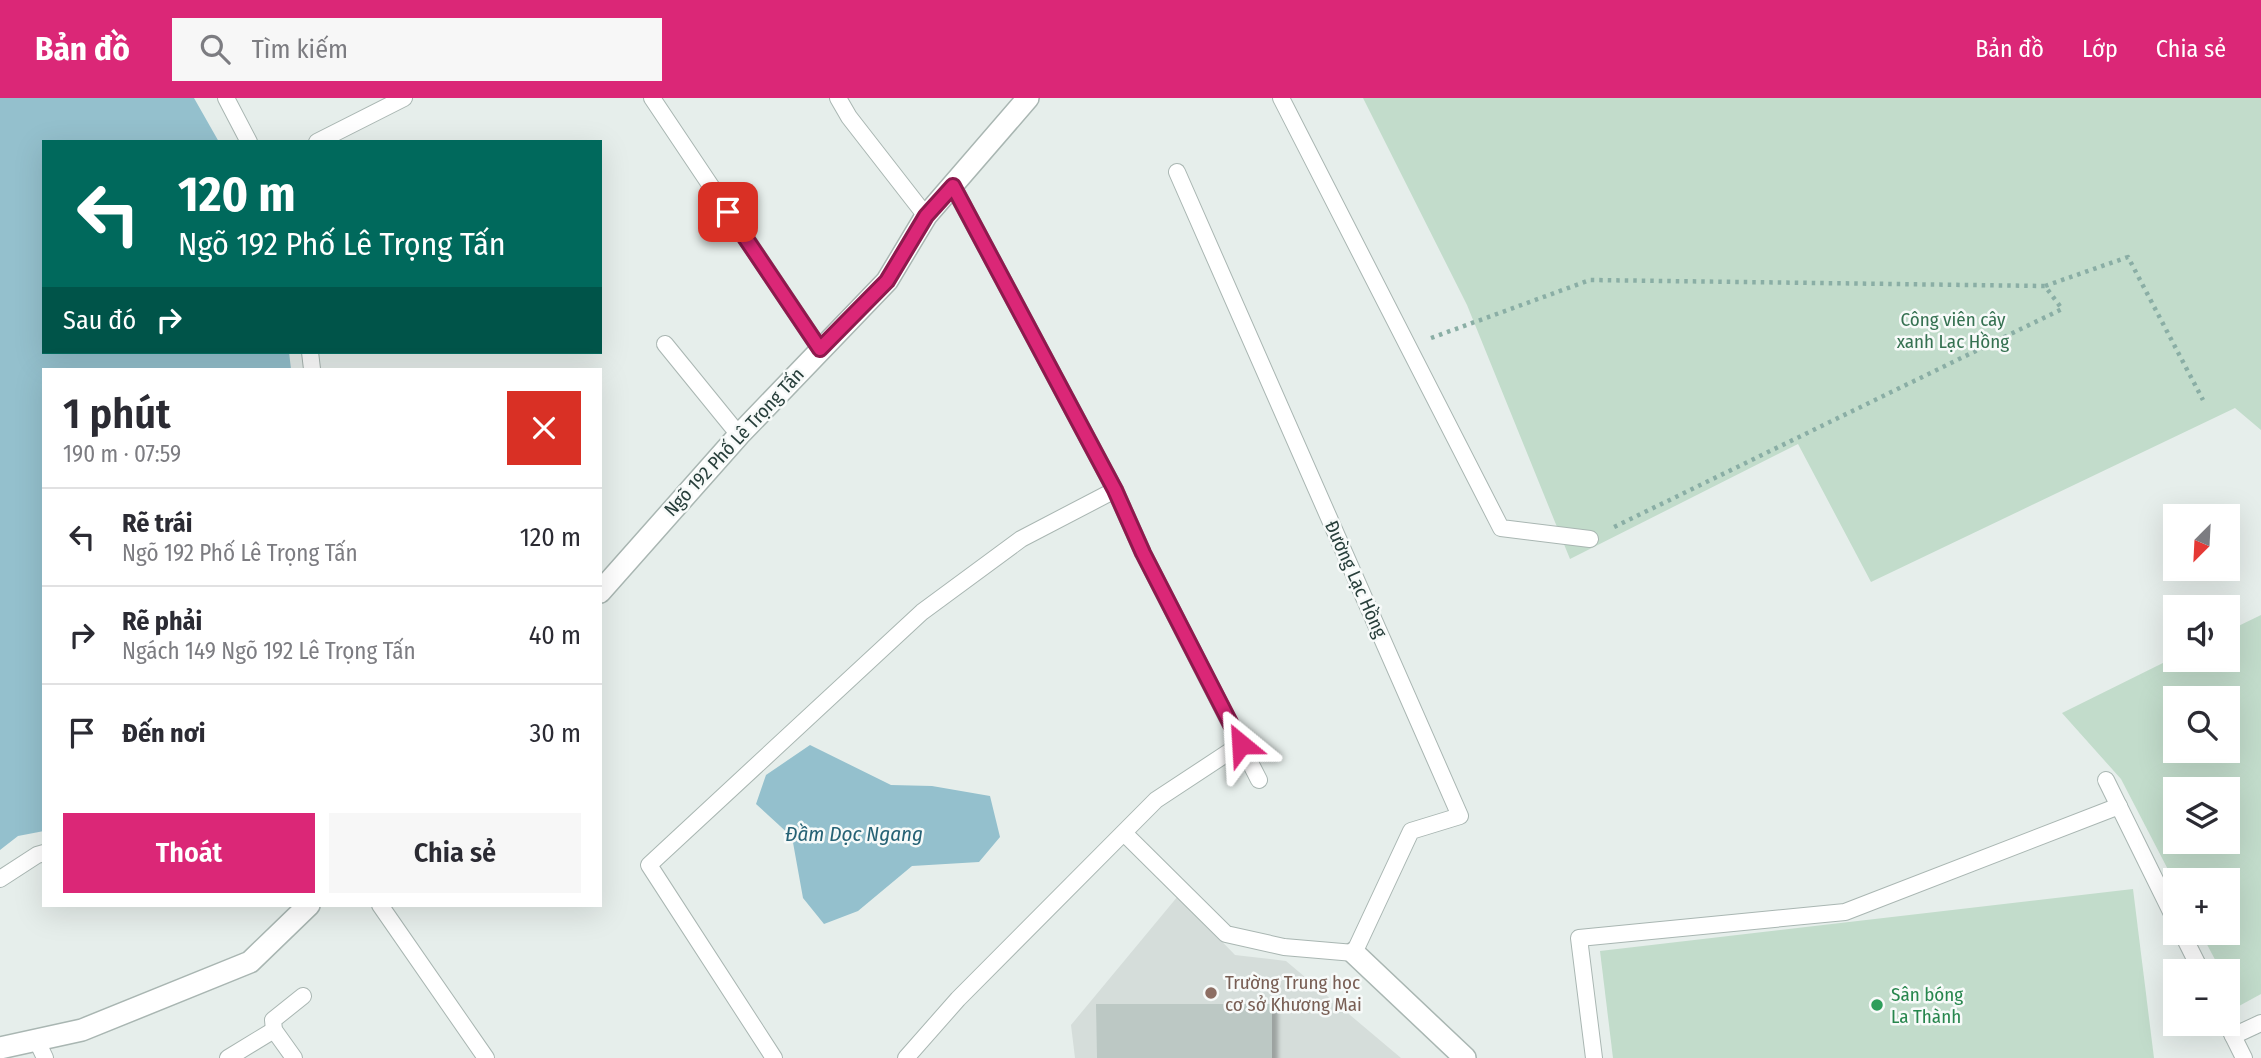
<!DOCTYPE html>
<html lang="vi">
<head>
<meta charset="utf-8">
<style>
	body { margin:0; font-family:"Fira Sans Condensed",sans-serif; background:#f7f7f7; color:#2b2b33; height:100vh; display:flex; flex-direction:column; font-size:26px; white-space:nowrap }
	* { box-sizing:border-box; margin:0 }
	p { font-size:23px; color:#7c7c81 }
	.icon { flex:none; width:38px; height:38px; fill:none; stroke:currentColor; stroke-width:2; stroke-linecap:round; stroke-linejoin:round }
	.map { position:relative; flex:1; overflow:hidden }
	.drawer { position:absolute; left:42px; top:270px; width:560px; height:539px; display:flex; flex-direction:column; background:#fff; border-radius:0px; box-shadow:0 7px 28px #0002 }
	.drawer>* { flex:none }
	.hud { position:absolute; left:42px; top:42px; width:560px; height:214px; border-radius:0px; box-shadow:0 7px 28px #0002; background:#00695c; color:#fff; overflow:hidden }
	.needle { width:46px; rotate:204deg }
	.buttons { position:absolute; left:2163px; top:406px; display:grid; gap:14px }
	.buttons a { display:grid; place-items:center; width:77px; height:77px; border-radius:0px; background:#fff; box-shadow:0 7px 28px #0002; font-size:35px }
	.pin { position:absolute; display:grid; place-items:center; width:60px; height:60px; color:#fff; margin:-30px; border-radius:14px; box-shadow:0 4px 10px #0006 }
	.me { position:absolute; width:77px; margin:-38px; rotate:333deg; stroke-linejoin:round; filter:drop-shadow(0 0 5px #0008) }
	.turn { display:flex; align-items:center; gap:24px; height:147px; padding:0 21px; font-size:32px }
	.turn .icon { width:91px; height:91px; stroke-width:2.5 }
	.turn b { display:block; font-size:49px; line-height:60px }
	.then { display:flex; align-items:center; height:66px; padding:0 21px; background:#0003; gap:14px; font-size:26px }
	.round { display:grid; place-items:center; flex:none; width:74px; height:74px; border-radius:0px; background:#f7f7f7 }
	.summary { display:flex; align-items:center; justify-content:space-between; height:119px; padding:0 21px }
	h1 { font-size:42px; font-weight:600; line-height:52px }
	.button { display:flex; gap:14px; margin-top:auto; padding:14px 21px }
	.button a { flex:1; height:80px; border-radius:0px; background:#db2777; color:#fff; font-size:28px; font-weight:600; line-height:80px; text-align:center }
	.button a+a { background:#f7f7f7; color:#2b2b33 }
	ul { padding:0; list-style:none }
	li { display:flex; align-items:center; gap:21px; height:98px; padding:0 21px; border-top:2px solid #e1e1e2 }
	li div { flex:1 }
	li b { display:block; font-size:26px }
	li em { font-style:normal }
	header { display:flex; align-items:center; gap:42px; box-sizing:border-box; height:98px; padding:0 35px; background:#db2777; color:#fff }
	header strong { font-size:33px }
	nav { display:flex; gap:38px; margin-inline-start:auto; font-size:24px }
	.search { width:490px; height:63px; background:#f7f7f7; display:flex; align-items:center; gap:18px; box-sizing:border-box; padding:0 24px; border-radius:0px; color:#7c7c81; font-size:26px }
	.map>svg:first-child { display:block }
	.built { fill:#d5ddda }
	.green { fill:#c2dccb; fill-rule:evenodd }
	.water { fill:#94c0cd }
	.building { fill:#bcc8c4; filter:url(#shadow) }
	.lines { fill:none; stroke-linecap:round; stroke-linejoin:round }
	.service-casing { stroke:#a9b6b2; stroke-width:18 }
	.minor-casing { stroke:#a9b6b2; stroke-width:24 }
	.tertiary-casing { stroke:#a9b6b2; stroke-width:24 }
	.path { stroke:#8aaea5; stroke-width:4.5; stroke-dasharray:3.5 5; stroke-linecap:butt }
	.service { stroke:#fff; stroke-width:16 }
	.minor { stroke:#fff; stroke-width:21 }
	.tertiary { stroke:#fff; stroke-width:21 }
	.route-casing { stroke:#8e194d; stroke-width:18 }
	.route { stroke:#db2777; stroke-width:12 }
	.education-dot { fill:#8d6e63; stroke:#f7faf9; stroke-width:2.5 }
	.leisure-dot { fill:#2e9e5b; stroke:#f7faf9; stroke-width:2.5 }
	.labels { text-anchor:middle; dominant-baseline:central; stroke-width:5; stroke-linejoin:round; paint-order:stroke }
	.park-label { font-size:19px; fill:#357151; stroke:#f7faf9 }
	.street-label { font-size:19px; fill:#273e3a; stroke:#f7faf9 }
	.education-label { font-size:19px; fill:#785e54; stroke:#f7faf9; text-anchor:start }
	.leisure-label { font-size:19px; fill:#27864d; stroke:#f7faf9; text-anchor:start }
	.water-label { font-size:21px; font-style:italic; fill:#266275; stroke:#f7faf9 }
</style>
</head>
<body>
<header>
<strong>Bản đồ</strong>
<div class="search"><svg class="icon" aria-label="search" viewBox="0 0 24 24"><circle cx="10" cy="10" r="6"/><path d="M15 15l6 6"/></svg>Tìm kiếm</div>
<nav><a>Bản đồ</a><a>Lớp</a><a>Chia sẻ</a></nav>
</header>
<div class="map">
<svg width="2261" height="960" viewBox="0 0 2261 960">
	<defs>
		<filter id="shadow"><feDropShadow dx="6" dy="6" stdDeviation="2" flood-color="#0004"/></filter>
	</defs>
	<rect width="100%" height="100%" fill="#e6eeeb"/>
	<path class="built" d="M1178,798l57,59 51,6 115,97h-326l-4,-33z"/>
	<g class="green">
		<path d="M1363,0h898v332l-26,-22 -364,174 -73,-138 -228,115 -103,-254z"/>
		<path d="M2261,517v379l-22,12 -11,-22v-13h-7l-20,-38h27v-53h-53v3l-54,-104 -59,-66 113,-56v3h53v-29zM2175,600h53v53h-53zM2228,691v53h-53v-53z"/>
		<path d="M2133,791l21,169h-541l-13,-107z"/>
	</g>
	<g class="water">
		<path d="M0,0h194l25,44h-175v210h245l2,17h-247v462l-26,5 -18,14z"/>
		<path d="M810,647l81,40 41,1 58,10 10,41 -21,25 -67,4 -54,45 -34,13 -21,-26 -11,-61 -36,-33 10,-29z"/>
	</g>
	<path class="building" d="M1096,906h176v54h-175z"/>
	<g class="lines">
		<g class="service-casing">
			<g id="service">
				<path d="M226,0l23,44"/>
				<path d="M652,0l168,251"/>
				<path d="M838,0l11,19 77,99"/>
				<path d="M1281,0l220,430 89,11"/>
				<path d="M317,44l87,-44"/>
				<path d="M953,88l162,304 28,63 116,227"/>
				<path d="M665,246l74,91"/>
				<path d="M310,254l2,17"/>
				<path d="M2106,682l69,140"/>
				<path d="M1124,735l102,101 58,13 70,6 57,-122 49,-15 -283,-644"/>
				<path d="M0,781l37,-24 7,-2"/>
				<path d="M380,807l106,153"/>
				<path d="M2182,835l19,38"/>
				<path d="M2227,926l17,34"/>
				<path d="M2233,938l28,-13"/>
				<path d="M37,943l8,17"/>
				<path d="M228,960l46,-28"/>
				<path d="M294,960l-20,-28 -1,-10 30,-24"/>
				<path d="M774,960l-125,-193 273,-253 99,-73 94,-49"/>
				<path d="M906,960l52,-59 198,-199 85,-56"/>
				<path d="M1594,960l-15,-120 266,-26 274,-106"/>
			</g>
		</g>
		<g class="minor-casing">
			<path id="minor" d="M1354,855l111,105"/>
		</g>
		<g class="tertiary-casing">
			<g id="tertiary">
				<path d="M600,494l139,-157 148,-154 39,-65 102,-118"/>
				<path d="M0,950l82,-18 168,-68 59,-57"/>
			</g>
		</g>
		<g class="path">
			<path d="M2045,188l83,-29 75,143"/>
			<path d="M1431,240l159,-58 455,6 17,23 -450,219"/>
		</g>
		<use href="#service" class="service"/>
		<use href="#minor" class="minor"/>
		<use href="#tertiary" class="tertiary"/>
	</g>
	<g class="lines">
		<g class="route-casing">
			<path id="route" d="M728,114l92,137 67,-68 39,-65 27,-30 162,304 28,63 98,191"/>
		</g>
		<use href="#route" class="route"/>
	</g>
	<circle class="education-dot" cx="1211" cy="895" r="7"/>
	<circle class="leisure-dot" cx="1877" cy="907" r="7"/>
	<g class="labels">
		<g class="park-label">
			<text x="1953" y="221">Công viên cây<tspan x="1953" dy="22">xanh Lạc Hồng</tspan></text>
		</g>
		<g class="street-label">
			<text transform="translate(734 344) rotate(-47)">Ngõ 192 Phố Lê Trọng Tấn</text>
			<text transform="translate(1356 481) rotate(66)">Đường Lạc Hồng</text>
		</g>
		<g class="education-label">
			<text x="1225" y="884">Trường Trung học<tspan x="1225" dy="22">cơ sở Khương Mai</tspan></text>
		</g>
		<g class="leisure-label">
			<text x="1891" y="896">Sân bóng<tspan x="1891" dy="22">La Thành</tspan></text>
		</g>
		<g class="water-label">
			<text x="854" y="736">Đầm Dọc Ngang</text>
		</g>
	</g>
</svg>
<div class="buttons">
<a><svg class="needle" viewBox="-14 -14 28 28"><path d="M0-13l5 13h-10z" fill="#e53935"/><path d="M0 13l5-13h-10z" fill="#7c7c81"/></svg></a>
<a><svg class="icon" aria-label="sound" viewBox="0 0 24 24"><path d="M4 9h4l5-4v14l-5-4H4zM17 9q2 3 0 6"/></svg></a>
<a><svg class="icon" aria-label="search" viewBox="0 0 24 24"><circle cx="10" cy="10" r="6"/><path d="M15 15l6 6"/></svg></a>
<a><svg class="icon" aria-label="layers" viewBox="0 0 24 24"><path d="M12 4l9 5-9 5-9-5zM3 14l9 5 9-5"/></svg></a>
<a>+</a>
<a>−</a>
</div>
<div class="pin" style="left:728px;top:114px;background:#d93025"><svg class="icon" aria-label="arrive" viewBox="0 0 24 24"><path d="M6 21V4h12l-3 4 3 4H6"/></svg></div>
<svg class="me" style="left:1241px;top:646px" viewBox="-20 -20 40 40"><path d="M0-17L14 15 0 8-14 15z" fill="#db2777" stroke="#fff" stroke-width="4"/></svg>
<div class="hud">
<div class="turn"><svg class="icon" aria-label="left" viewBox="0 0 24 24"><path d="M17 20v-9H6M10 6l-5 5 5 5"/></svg><div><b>120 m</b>Ngõ 192 Phố Lê Trọng Tấn</div></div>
<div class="then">Sau đó<svg class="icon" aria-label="right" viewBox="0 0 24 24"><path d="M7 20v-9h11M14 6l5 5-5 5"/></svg></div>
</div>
<section class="drawer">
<div class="summary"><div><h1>1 phút</h1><p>190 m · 07:59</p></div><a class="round" style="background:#d93025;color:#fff"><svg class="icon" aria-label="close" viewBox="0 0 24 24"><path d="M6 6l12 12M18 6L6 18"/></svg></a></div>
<ul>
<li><svg class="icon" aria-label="left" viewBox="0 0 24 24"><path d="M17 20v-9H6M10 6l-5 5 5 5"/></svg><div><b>Rẽ trái</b><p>Ngõ 192 Phố Lê Trọng Tấn</p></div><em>120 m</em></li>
<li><svg class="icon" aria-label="right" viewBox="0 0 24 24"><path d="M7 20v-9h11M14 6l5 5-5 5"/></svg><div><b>Rẽ phải</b><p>Ngách 149 Ngõ 192 Lê Trọng Tấn</p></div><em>40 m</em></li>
<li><svg class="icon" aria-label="arrive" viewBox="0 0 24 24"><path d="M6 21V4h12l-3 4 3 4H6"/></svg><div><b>Đến nơi</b></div><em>30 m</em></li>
</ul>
<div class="button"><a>Thoát</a><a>Chia sẻ</a></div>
</section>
</div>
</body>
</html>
